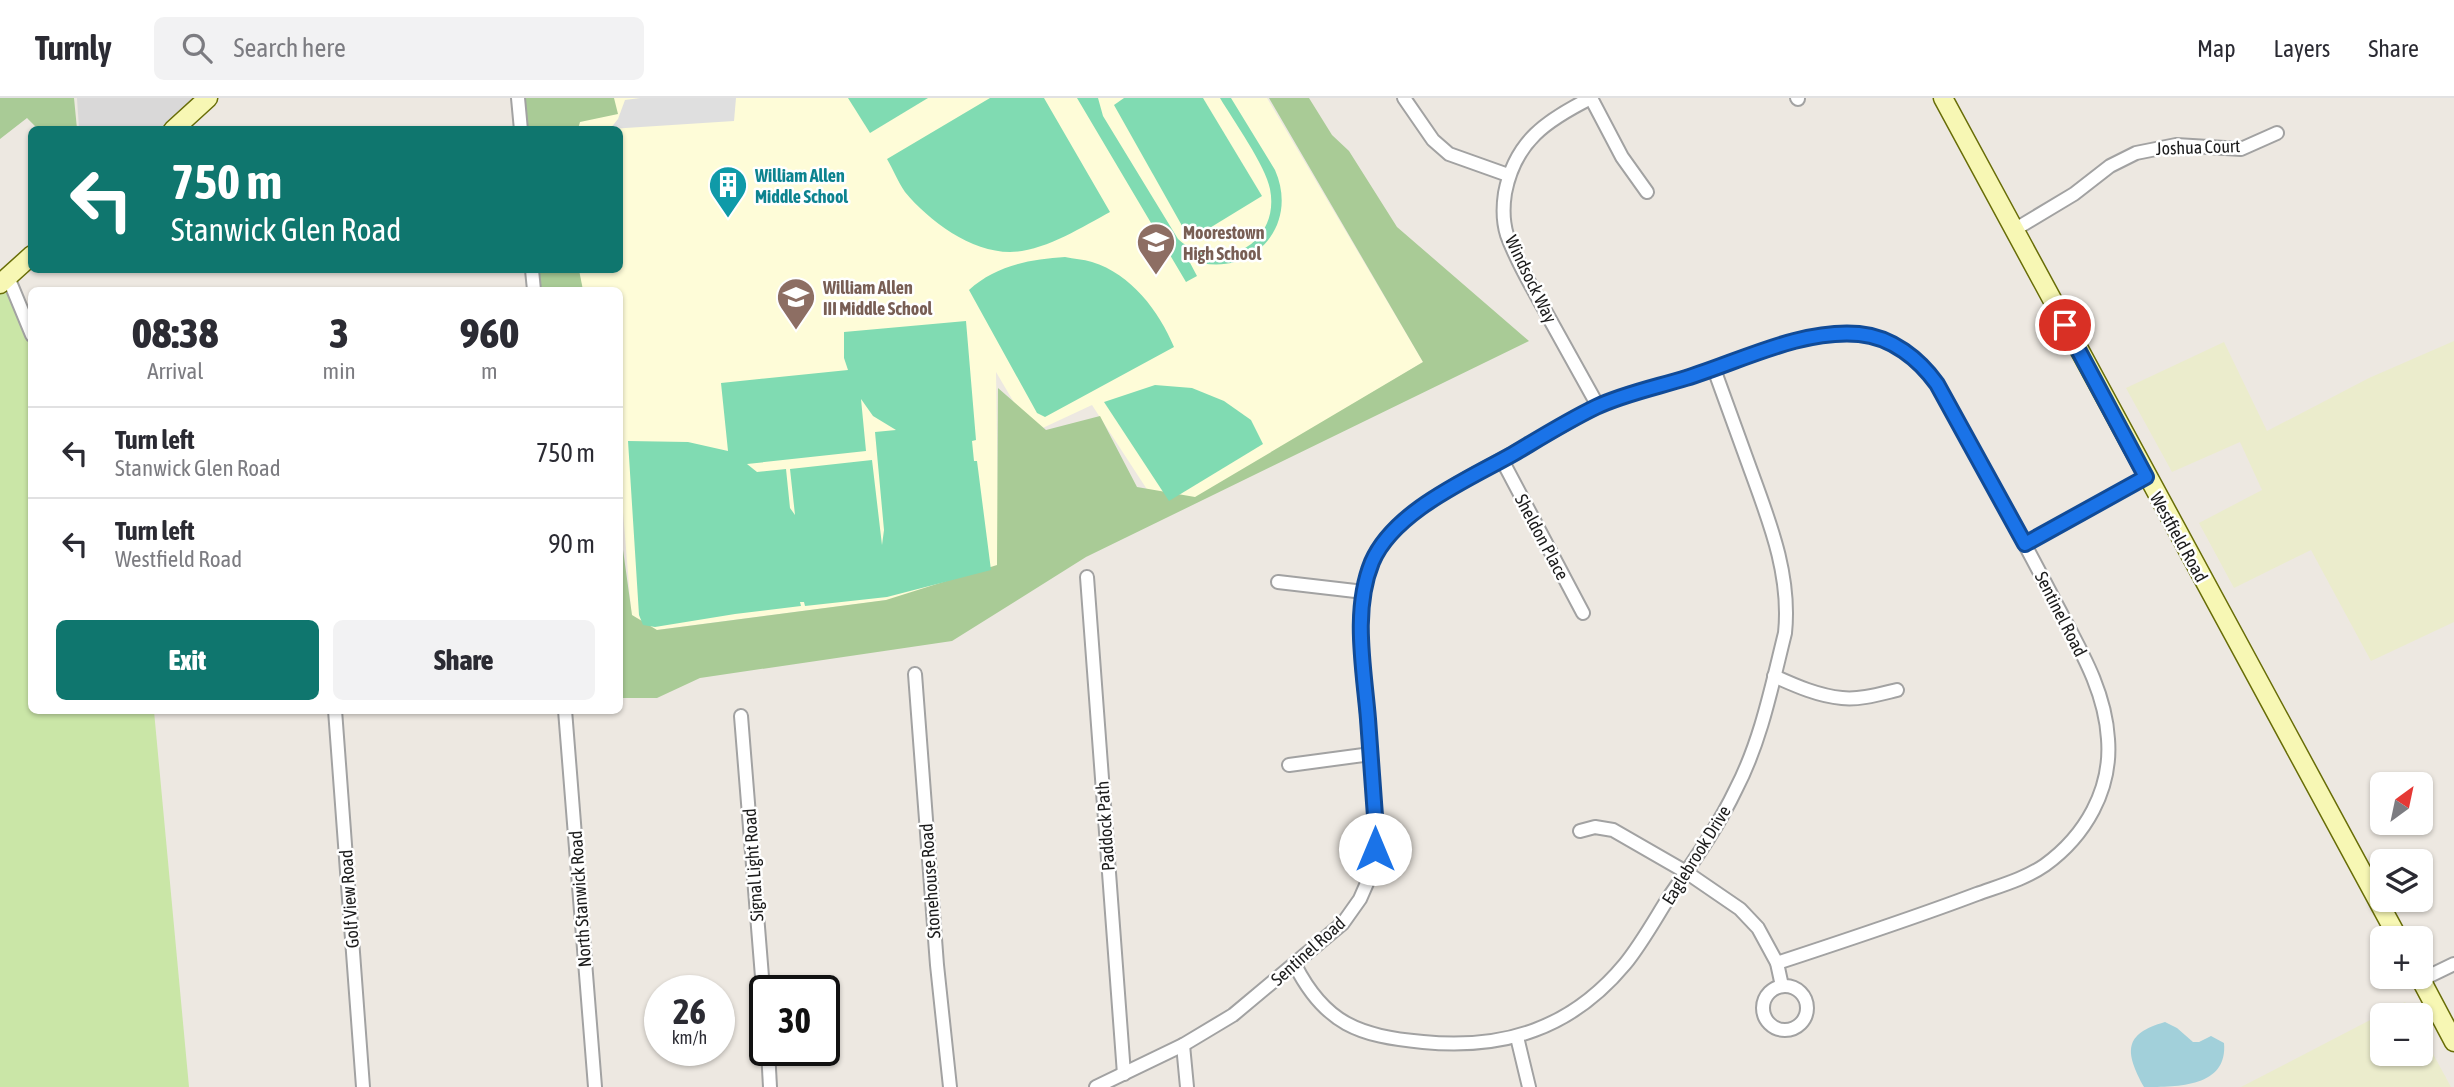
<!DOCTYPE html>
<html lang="en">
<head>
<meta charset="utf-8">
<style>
	body { margin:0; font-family:"Asap Condensed",sans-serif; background:#f2f2f3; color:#2b2b33; height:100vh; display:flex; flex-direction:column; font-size:26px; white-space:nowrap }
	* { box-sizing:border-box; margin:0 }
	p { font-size:23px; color:#7c7c81 }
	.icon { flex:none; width:38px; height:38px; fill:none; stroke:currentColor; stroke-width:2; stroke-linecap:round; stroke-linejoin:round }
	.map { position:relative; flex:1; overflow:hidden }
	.side { position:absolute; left:28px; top:189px; width:595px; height:427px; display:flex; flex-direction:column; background:#fff; border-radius:10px; box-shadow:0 2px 5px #0004 }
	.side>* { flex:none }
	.hud { position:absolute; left:28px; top:28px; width:595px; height:147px; border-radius:10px; box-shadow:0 2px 5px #0004; background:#0f766e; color:#fff; overflow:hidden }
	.needle { width:46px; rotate:33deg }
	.buttons { position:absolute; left:2370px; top:674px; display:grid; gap:14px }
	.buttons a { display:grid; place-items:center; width:63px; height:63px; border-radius:10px; background:#fff; box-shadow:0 2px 5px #0004; font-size:35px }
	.speed { position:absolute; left:644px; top:877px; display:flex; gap:14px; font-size:35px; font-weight:700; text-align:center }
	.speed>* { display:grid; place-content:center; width:91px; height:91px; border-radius:50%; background:#fff; box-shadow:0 2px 5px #0004; line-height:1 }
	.speed small { font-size:18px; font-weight:400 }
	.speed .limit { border:4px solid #111; border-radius:10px; background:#fff; color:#111 }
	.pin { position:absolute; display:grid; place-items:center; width:60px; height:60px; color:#fff; margin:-30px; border:4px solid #fff; border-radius:50%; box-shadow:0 2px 7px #0007 }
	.me { position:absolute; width:77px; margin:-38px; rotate:0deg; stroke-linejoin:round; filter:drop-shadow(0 0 5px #0008) }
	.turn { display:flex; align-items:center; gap:24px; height:147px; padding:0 28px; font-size:32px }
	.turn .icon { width:91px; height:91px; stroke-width:2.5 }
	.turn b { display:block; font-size:49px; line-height:60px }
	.eta { display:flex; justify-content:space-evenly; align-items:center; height:119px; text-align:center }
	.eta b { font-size:42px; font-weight:800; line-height:49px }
	.button { display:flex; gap:14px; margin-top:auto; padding:14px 28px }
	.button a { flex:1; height:80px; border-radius:10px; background:#0f766e; color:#fff; font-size:28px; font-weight:800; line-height:80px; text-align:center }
	.button a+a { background:#f2f2f3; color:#2b2b33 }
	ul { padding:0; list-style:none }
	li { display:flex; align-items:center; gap:21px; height:91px; padding:0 28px; border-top:2px solid #e1e1e2 }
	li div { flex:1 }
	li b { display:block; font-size:26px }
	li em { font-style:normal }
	header { display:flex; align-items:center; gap:42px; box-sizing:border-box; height:98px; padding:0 35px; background:#fff; border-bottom:2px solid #e1e1e2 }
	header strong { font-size:33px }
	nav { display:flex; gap:38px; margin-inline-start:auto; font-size:24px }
	.search { width:490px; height:63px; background:#f2f2f3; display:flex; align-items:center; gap:18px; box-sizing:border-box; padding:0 24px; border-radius:10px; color:#7c7c81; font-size:26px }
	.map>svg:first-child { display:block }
	.residential { fill:#d9d8d8 }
	.education { fill:#fefcd8 }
	.farmland { fill:#ebeccc }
	.grass { fill:#cae6a7 }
	.forest { fill:#a9cb96 }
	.pitch { fill:#80dbb2; fill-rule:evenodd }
	.parking { fill:#dfdfdf }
	.water { fill:#a2d0da }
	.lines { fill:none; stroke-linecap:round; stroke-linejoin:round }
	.street-casing { stroke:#a2a2a2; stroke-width:16 }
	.secondary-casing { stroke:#686d07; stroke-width:21 }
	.street { stroke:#fff; stroke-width:12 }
	.secondary { stroke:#f7f7b4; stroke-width:18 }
	.route-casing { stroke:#114b97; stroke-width:18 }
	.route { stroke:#1a73e8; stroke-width:12 }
	.labels { text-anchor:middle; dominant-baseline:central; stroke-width:5; stroke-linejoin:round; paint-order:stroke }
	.street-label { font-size:18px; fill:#1b1b1b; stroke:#fff }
	.culture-label { font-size:18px; font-weight:bold; fill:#0d838f; stroke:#fff; text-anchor:start }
	.education-label { font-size:18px; font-weight:bold; fill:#785e54; stroke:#fff; text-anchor:start }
</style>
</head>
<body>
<header>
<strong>Turnly</strong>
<div class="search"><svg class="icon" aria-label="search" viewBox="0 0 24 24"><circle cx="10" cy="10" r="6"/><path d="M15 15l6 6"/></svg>Search here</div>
<nav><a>Map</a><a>Layers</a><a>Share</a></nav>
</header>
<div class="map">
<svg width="2454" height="989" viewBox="0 0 2454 989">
	<rect width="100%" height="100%" fill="#ede8e1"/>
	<path class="residential" d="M77,0h131l-35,32 -94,-1z"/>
	<path class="education" d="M518,0h749l156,264 -258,155 -73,-112 -60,28 -36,-61 3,203 -104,24 -262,34 -13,-157v-186h-87l-1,-20h88v-140l-99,-1z"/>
	<g class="farmland">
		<path d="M2454,243v281l-83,39 -60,-111 -77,38 -35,-65 63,-33 -22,-48 -68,30 -46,-84 98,-46 43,89 102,-53z"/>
		<path d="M2405,904l7,13h-30v39h38v-24l31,57h-210z"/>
	</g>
	<path class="grass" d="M12,180l19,48 1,384 122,1 35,376h-189v-799z"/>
	<g class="forest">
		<path d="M0,0h74l3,31h-39l-11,-11 -27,21z"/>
		<path d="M518,0h96l4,16 -38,8 -2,7h-57z"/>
		<path d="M1269,0h40l23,37 17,16 48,76 132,114 -443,216 -134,84 -252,37 -43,20h-37v-170l12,87 25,15 229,-30 111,-35 1,-177 48,42 54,-14 37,71 58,10 228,-135z"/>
		<path d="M534,172h45l4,20h-47z"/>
	</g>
	<g class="pitch">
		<path d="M848,0h80l-58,35z"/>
		<path d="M990,0h54l66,114c-28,15 -67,40 -100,40 -39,0 -81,-31 -105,-60 -7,-10 -12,-23 -18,-33z"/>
		<path d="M1077,0h21l5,18 75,123c41,38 103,5 92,-50 -4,-23 -37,-69 -50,-91h11l44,72c26,59 -28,112 -87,89l9,17 -11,6z"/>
		<path d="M1124,0h79l59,98 -72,44 -76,-135z"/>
		<path d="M1065,159c9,2 18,2 27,5 39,12 67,49 82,85l-129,70 -8,-4 -68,-123c26,-24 61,-31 96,-33z"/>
		<path d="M966,223l10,119 -4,1 2,20h3l14,109 -104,27 -82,9 -1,-4h-4l1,4 -66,8 -80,13 -12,-2 -4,-10 -11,-174 60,1 40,9 -7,-68 127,-13 -4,-12v-26zM861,301l12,17 23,14 -21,2 9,98 -2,15 -10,-85 -82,9 5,46 -5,-7 -4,-39 -29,3 -10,-8 119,-13z"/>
		<path d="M1155,287l37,3 32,13 27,19 12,24 -94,57 -65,-99z"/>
	</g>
	<path class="parking" d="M640,0h96l-2,23 -124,8 8,-10 7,-19z"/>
	<path class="water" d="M2165,924l12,6 16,14h6l12,-6 13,7c4,44 -46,44 -80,44 -19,-35 -21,-53 21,-65z"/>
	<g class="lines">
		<g class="street-casing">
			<g id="street">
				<path d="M518,0l3,32"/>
				<path d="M1404,0l29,42 16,14 59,21"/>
				<path d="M1591,0c-44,22 -76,43 -86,95 -2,13 -2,29 2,42 9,25 23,49 36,72 18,33 37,66 55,99"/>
				<path d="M1591,0l31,59 25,35"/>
				<path d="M1797,0l1,1"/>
				<path d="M2014,132l60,-36 36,-28 26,-13 40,-8 65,4 36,-16"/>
				<path d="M532,172l2,20"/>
				<path d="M8,179l24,58"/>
				<path d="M1502,362l81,153"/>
				<path d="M2025,446l121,-67"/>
				<path d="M1087,479l37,497"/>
				<path d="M1278,484l86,10"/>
				<path d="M915,576l22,291 13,122"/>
				<path d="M1774,578c22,10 45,20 68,22 18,2 38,-4 55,-8"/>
				<path d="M335,612l28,377"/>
				<path d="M565,612l30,377"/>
				<path d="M741,618l24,298"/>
				<path d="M1289,667l82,-11"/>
				<path d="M1580,733l15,-4 18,3 73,42 54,37 18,19 19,35 5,23"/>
				<path d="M1295,867c30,59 64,71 128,77 82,8 149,-14 202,-78 17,-21 30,-45 44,-67 24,-35 49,-70 67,-108 25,-48 36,-104 49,-156 6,-57 -15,-110 -34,-162 -12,-34 -25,-68 -37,-102"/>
				<path d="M2421,882l33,-16"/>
				<circle cx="1785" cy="910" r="22"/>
				<path d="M1517,939l12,50"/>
				<path d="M1183,947l4,42"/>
				<path d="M768,952l2,37"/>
				<path d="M1096,989l87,-42 50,-30 110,-92 17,-24 7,-16 8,-34 1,-19c-3,-38 -5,-77 -9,-116 -4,-49 -15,-105 5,-152 22,-51 99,-85 145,-111 26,-14 52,-30 79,-44 26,-13 66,-21 95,-31 54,-16 111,-47 168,-42 33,3 60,25 78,50 39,71 79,142 116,214 23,45 52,89 55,141 4,51 -23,97 -63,126 -20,14 -46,21 -68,29 -66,25 -133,47 -200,69"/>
			</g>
		</g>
		<g class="secondary-casing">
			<g id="secondary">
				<path d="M1943,0l455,840"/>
				<path d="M173,32l35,-32"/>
				<path d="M0,186l32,-29"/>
				<path d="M2419,878l35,66"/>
			</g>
		</g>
		<use href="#street" class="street"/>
		<use href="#secondary" class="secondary"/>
	</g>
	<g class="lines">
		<g class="route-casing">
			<path id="route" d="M1375,751l1,-19c-3,-37 -5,-74 -8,-111 -4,-50 -16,-108 4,-157 22,-51 95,-82 141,-108 27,-16 54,-33 83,-47 27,-13 61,-20 90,-29 55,-17 115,-49 173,-44 33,3 60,25 78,50l88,160 121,-67 -81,-152"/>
		</g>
		<use href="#route" class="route"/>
	</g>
	<defs>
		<g id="building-pin" transform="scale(2.0125)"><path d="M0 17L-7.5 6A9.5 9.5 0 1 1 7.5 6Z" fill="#0f9aa8" stroke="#fff"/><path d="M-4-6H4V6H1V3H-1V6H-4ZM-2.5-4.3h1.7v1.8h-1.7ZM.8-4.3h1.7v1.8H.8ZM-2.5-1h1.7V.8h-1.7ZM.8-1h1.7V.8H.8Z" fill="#fff"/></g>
		<g id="school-pin" transform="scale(2.0125)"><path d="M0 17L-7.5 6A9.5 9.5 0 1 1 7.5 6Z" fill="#8d6e63" stroke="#fff"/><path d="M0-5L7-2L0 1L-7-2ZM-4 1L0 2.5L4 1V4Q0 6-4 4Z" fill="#fff"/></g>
	</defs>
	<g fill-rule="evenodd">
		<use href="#building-pin" x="728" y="87"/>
		<use href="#school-pin" x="1156" y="144"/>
		<use href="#school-pin" x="796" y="199"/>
	</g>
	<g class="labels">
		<g class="street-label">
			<text transform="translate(2198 49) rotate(-2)">Joshua Court</text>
			<text transform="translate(1531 181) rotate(64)">Windsock Way</text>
			<text transform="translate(1542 439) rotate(62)">Sheldon Place</text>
			<text transform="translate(2179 439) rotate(61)">Westfield Road</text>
			<text transform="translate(2061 516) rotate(63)">Sentinel Road</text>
			<text transform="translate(1105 728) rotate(-94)">Paddock Path</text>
			<text transform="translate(1696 757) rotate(-58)">Eaglebrook Drive</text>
			<text transform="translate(753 767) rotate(-94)">Signal Light Road</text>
			<text transform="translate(930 783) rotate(-94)">Stonehouse Road</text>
			<text transform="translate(349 801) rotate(-94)">Golf View Road</text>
			<text transform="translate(580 801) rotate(-94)">North Stanwick Road</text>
			<text transform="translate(1308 853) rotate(-42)">Sentinel Road</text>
		</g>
		<g class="culture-label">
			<text x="755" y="77">William Allen<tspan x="755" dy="21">Middle School</tspan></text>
		</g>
		<g class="education-label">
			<text x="1183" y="134">Moorestown<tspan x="1183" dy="21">High School</tspan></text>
			<text x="823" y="189">William Allen<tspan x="823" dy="21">III Middle School</tspan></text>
		</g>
	</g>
</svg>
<div class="buttons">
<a><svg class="needle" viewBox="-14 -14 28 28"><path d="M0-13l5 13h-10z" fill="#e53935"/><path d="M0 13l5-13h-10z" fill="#7c7c81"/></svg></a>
<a><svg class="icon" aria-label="layers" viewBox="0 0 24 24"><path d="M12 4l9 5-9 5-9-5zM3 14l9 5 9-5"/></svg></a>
<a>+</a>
<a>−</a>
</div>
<div class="speed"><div>26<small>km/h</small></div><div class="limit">30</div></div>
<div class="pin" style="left:2065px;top:227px;background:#d93025"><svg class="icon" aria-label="arrive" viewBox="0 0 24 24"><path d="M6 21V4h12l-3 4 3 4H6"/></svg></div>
<svg class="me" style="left:1375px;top:751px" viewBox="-20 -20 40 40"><circle r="19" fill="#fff"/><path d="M0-13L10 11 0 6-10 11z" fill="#1a73e8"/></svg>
<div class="hud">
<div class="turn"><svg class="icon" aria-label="left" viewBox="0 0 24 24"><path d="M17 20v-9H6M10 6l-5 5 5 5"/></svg><div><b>750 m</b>Stanwick Glen Road</div></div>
</div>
<section class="side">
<div class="eta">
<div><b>08:38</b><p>Arrival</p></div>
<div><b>3</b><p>min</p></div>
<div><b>960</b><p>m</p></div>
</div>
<ul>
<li><svg class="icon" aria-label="left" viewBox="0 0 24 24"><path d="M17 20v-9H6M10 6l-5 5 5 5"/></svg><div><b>Turn left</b><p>Stanwick Glen Road</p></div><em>750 m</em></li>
<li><svg class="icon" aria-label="left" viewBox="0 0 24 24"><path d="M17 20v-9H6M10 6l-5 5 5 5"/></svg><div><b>Turn left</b><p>Westfield Road</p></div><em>90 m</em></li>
</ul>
<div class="button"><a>Exit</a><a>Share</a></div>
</section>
</div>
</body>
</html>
